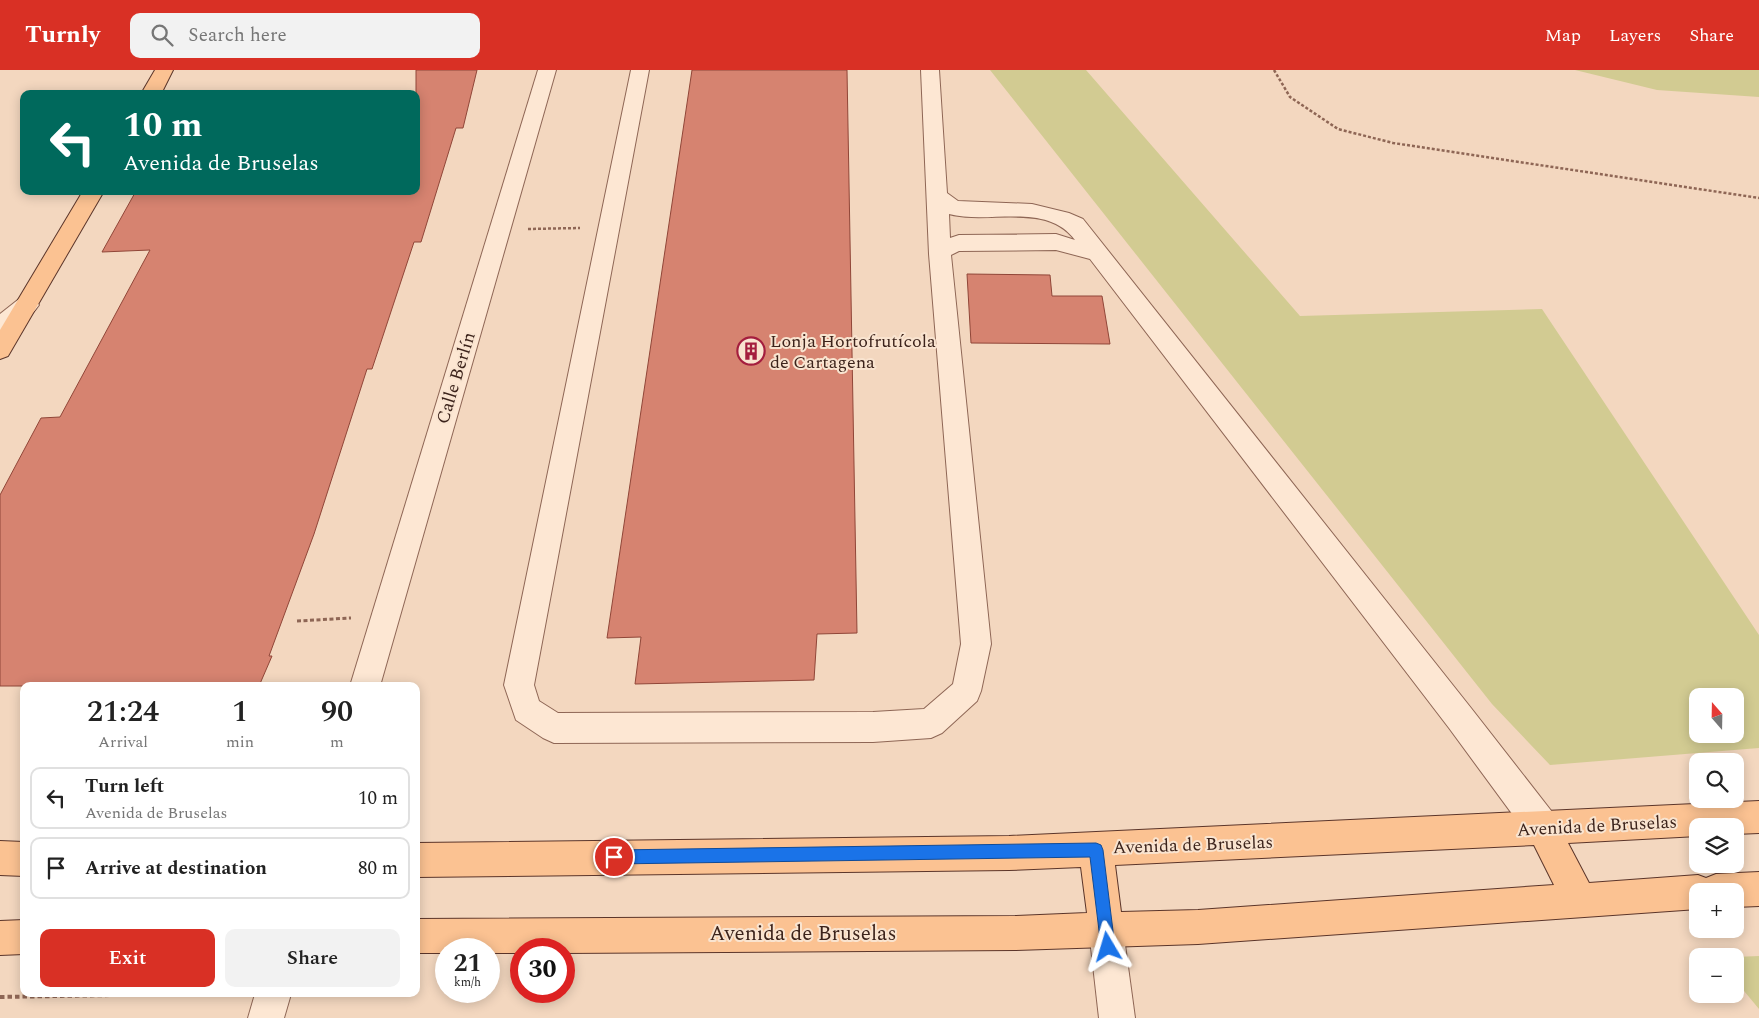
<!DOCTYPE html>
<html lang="en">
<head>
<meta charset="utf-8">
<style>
	body { margin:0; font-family:Spectral,serif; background:#f2f2f2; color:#222; height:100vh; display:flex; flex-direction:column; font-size:19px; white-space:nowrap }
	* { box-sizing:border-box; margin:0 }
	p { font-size:16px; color:#767676 }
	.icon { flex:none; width:28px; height:28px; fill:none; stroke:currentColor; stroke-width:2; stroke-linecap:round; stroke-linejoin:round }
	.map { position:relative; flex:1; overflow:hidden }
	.drawer { position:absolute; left:20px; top:612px; width:400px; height:315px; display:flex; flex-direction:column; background:#fff; border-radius:10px; box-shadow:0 2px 12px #0003 }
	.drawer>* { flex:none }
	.top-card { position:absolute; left:20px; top:20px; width:400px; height:105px; border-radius:10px; box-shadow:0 2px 12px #0003; background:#00695c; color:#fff; overflow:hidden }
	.needle { width:32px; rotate:340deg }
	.controls { position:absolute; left:1689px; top:618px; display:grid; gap:10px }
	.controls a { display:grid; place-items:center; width:55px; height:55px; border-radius:10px; background:#fff; box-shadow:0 2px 12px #0003; font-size:25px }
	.speed { position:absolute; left:435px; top:868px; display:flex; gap:10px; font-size:25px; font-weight:700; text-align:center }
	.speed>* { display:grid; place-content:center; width:65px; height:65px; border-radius:50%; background:#fff; box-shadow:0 2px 12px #0003; line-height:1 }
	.speed small { font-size:12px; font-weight:400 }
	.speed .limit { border:8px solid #d22; background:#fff; color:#111 }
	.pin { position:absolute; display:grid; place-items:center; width:42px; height:42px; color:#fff; margin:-21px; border:2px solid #fff; border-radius:50%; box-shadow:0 1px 5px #0007 }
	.me { position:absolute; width:55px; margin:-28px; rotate:353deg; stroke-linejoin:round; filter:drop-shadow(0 0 4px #0008) }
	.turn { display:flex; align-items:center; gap:18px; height:105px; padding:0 20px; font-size:22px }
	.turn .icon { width:65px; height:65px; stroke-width:2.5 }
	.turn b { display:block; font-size:35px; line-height:42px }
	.eta { display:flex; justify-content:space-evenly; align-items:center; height:85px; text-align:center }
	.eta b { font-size:30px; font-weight:600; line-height:35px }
	.button { display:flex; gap:10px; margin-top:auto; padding:10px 20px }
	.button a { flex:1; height:58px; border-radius:10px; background:#d93025; color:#fff; font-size:20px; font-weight:600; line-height:58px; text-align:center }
	.button a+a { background:#f2f2f2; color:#222 }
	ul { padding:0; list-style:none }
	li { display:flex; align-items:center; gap:15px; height:62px; margin:0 10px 8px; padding:0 10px; border:2px solid #e0e0e0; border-radius:10px }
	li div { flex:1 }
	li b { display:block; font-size:19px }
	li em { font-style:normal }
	header { display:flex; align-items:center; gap:30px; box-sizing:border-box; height:70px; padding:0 25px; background:#d93025; color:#fff }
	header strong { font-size:24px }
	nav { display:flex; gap:28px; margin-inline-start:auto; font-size:18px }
	.search { width:350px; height:45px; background:#f2f2f2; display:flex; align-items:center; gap:12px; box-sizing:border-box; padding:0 18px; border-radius:10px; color:#767676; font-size:19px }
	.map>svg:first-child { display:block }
	.green { fill:#d2cb92; fill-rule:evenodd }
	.building { fill:#d68370; stroke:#904638 }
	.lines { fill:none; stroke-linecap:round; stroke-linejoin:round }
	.minor-casing { stroke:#8e6655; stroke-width:2 }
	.major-casing { stroke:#5b352a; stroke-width:2 }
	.path-far2 { stroke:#8e6655; stroke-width:2.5; stroke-dasharray:3 2; stroke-linecap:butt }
	.path-far1 { stroke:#8e6655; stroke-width:3; stroke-dasharray:4 2.5; stroke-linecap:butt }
	.path { stroke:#8e6655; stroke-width:4; stroke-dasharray:4.5 3; stroke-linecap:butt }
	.minor { fill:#fde7d3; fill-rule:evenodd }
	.major { fill:#fbc292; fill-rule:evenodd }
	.route { fill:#1a73e8; stroke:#114b97 }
	.labels { text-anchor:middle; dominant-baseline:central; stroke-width:4; stroke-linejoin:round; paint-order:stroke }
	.poi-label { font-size:18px; fill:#3c231b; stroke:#f9e4d0; text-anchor:start }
	.street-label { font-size:18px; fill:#3c231b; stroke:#f9e4d0 }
	.near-street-label { font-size:21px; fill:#3c231b; stroke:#f9e4d0 }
</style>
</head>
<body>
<header>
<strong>Turnly</strong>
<div class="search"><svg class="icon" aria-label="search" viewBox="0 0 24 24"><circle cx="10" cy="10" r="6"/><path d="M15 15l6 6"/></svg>Search here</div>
<nav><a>Map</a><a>Layers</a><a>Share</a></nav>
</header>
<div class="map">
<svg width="1759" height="948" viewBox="0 0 1759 948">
	<rect width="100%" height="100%" fill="#f3d7bf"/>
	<g class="green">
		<path d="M990,0h96l214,246 242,-7 217,326v113l-209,17 -58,-61zM1698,626h37v38h-37z"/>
		<path d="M1575,0h184v27l-102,-7z"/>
		<path d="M1759,886v53l-24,-29v-23z"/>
	</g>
	<g class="building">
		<path d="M416,0h61l-14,58h-7l-35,114h-7l-42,127h-5l-53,165 -45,122h3l-13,30h-259v-191l41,-77 19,-1 90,-167 -48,2 34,-61h280z"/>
		<path d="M692,0h155l10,563 -40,1 -3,46 -179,4 6,-47 -34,1z"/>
		<path d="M967,204l83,1 2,21h50l8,48 -139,-1z"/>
	</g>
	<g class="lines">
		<g class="minor-casing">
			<g id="minor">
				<path d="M538,0h18l-176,616h-30z"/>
				<path d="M631,0h18l-115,615 5,16 19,12 315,-1 51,-3 29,-25 8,-40 -32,-390 -8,-184h18l8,123 11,8 74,3 37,9 14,6 388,489 85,109 4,12 -4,12 -12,4 -12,-4 -83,-113 -359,-469 -34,-9 -97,1 -8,4 40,389 -10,47 -4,10 -35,32 -11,5 -58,4 -319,1 -11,-5 -27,-18 -12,-35zM949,144c40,11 97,-13 126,26l-19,-6 -97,1 -9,3z"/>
				<path d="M27,227l8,2 4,6c-8,12 -25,25 -39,30v-21l19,-15z"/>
				<path d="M1106,843l12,5 5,12 12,88h-36l-10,-88 5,-12z"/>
				<path d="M255,924h36l-7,24h-36z"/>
			</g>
		</g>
		<g class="major-casing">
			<g id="major">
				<path d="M155,0h18l-12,24h-20z"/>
				<path d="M83,121h21l-96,165 -8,3v-29z"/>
				<path d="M1759,731v32l-24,1v-8h-37v10l-130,7 21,40 109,-8 8,3 10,-4 43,-2v34l-24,1v-16h-37v18l-500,35 -183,6 -451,3v-4h-43v4h-32v-4h-43v4h-30v-34l599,-3 72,-3 -6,-46 -72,3 -593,7v-34l593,-7zM1534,775l20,40 -356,25 -77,2 -6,-47z"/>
				<path d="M0,771l24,1v34l-24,-1z"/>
				<path d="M24,850v34l-24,1v-34z"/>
			</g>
		</g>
		<g class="path-far2">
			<path d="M1274,0l16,27 48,32 55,14 366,55"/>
			<path d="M528,159l52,-1"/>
		</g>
		<path class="path-far1" d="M297,551l54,-3"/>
		<path class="path" d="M0,927l171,-3"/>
		<use href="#minor" class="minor"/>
		<use href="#major" class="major"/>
	</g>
	<path class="route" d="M1096,773l5,2 2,5 12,97 -2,5 -5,3 -5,-3 -2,-5 -11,-90 -476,7 -5,-2 -2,-5 2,-5 5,-2z"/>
	<defs>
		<g id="building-ring" transform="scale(1.4375)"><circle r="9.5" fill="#f9e4d0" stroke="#a41e3e" stroke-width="1.5"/><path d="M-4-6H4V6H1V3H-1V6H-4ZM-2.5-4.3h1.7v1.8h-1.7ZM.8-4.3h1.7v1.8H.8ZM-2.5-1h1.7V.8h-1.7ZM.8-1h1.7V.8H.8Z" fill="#a41e3e"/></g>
	</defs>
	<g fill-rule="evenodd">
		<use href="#building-ring" x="751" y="281"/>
	</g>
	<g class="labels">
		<g class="poi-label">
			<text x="770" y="271">Lonja Hortofrutícola<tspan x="770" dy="21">de Cartagena</tspan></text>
		</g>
		<g class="street-label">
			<text transform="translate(456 308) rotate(-73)">Calle Berlín</text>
			<text transform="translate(1597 756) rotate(-3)">Avenida de Bruselas</text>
			<text transform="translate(1193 775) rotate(-2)">Avenida de Bruselas</text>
		</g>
		<g class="near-street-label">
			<text x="803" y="864">Avenida de Bruselas</text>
		</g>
	</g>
</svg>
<div class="controls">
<a><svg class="needle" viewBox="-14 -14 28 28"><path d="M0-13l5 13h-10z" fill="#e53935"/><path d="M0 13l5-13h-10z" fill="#767676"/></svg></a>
<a><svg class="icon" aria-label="search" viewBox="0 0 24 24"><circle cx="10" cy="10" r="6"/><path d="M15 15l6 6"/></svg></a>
<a><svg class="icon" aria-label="layers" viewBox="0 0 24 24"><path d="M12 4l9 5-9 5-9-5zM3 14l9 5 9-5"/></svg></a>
<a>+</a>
<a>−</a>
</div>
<div class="speed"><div>21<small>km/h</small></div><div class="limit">30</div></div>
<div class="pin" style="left:614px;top:787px;background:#d93025"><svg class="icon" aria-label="arrive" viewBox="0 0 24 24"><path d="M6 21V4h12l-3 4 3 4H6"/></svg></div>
<svg class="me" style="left:1108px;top:877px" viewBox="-20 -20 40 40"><path d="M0-17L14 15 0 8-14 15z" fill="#1a73e8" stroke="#fff" stroke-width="4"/></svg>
<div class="top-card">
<div class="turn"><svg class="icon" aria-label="left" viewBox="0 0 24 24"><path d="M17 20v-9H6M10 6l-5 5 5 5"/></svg><div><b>10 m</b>Avenida de Bruselas</div></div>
</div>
<section class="drawer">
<div class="eta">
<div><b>21:24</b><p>Arrival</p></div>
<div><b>1</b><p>min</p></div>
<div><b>90</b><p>m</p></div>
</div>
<ul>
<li><svg class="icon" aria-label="left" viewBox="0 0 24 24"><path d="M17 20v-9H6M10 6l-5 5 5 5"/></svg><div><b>Turn left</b><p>Avenida de Bruselas</p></div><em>10 m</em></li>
<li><svg class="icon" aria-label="arrive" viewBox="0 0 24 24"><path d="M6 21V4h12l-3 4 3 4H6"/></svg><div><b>Arrive at destination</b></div><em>80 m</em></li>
</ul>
<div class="button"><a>Exit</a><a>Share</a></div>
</section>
</div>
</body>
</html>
